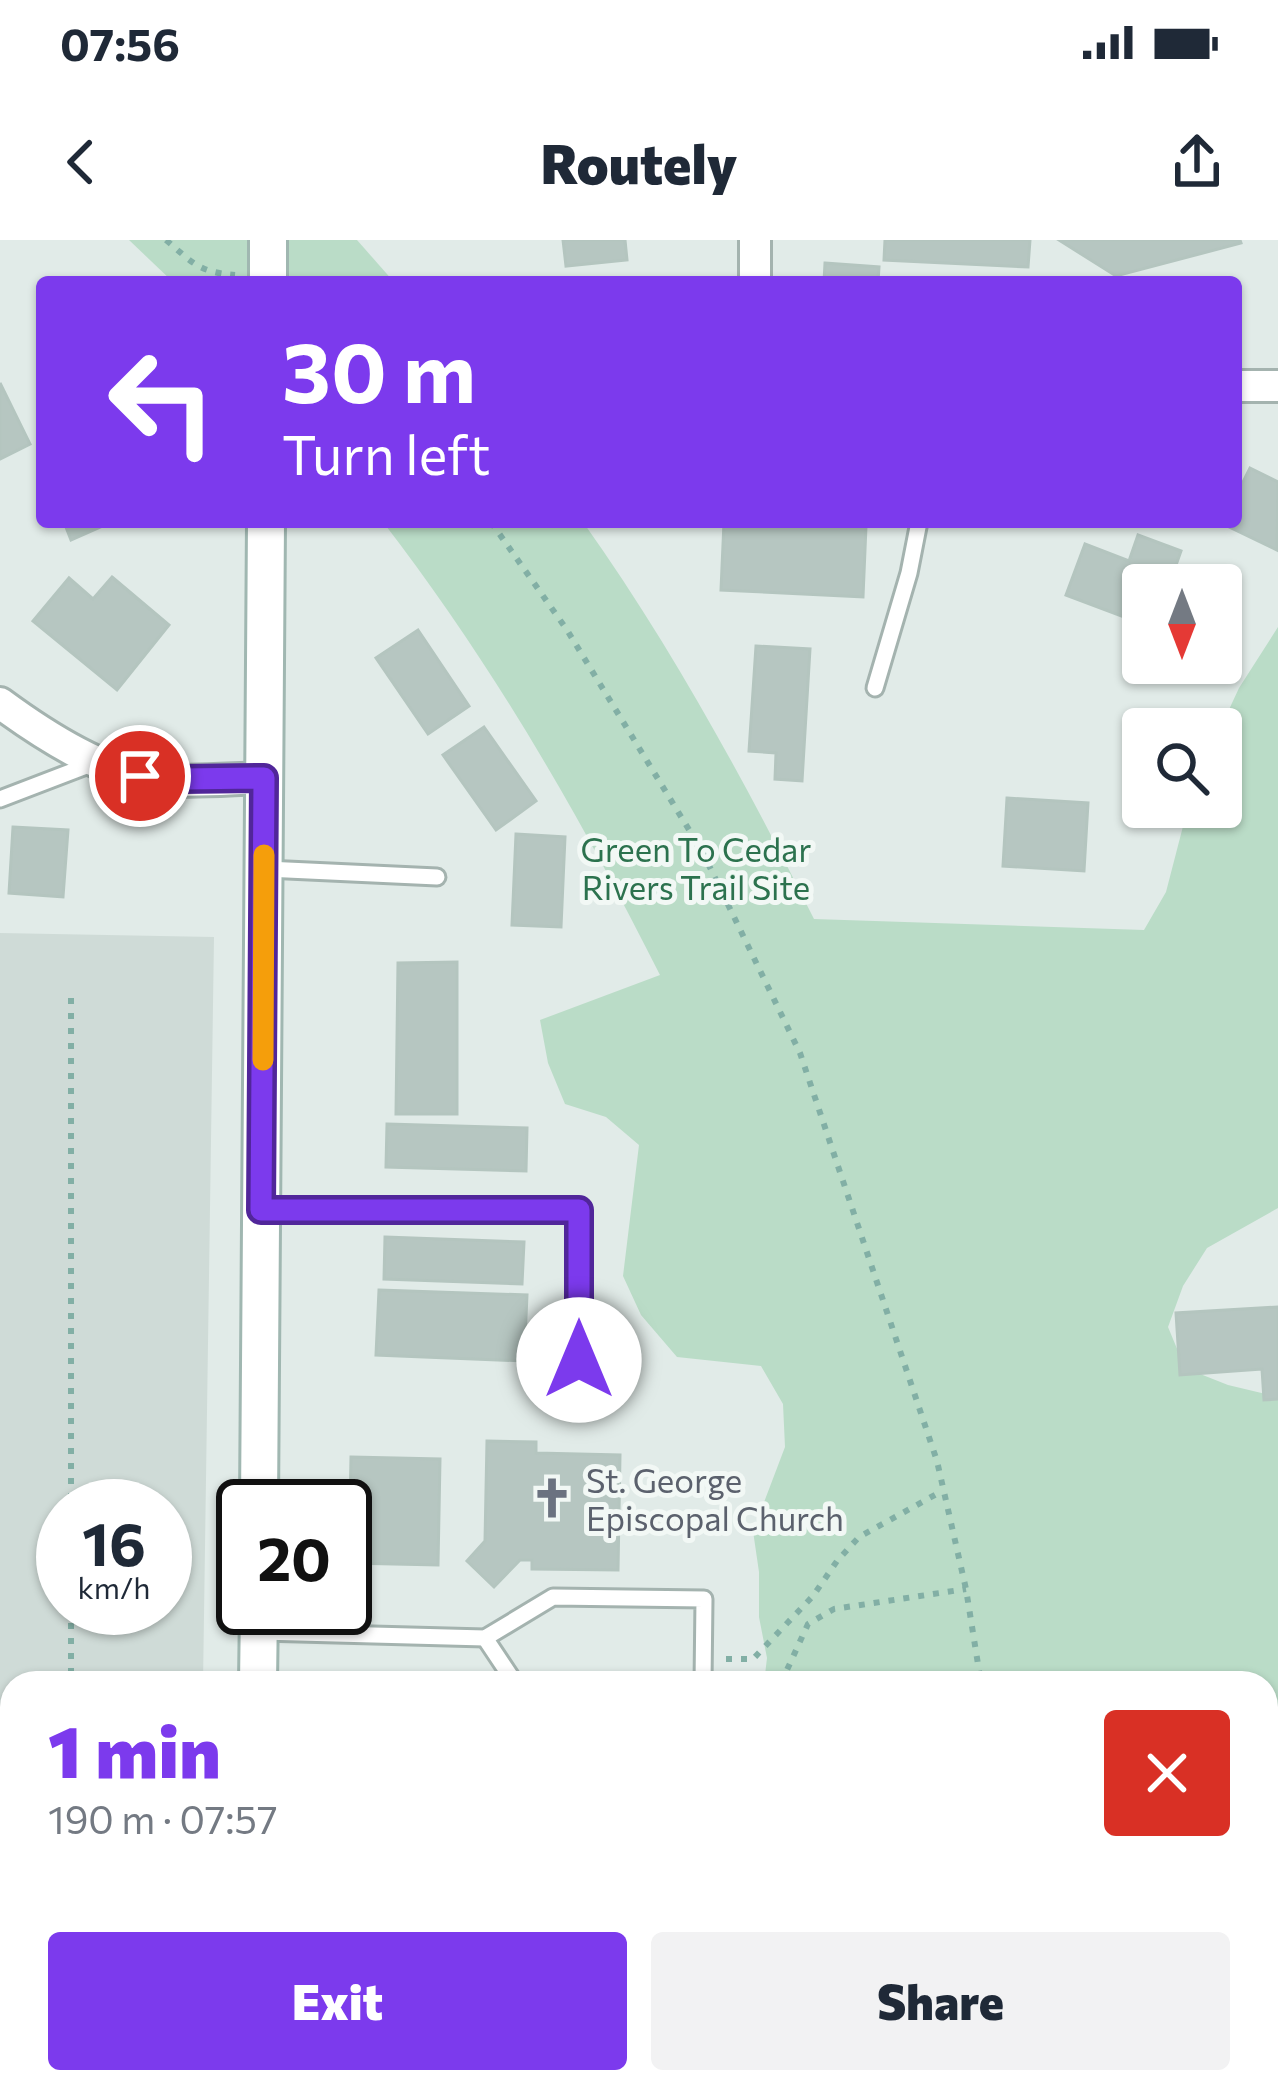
<!DOCTYPE html>
<html lang="en">
<head>
<meta charset="utf-8">
<style>
	body { margin:0; font-family:Commissioner,sans-serif; background:#f2f2f3; color:#1f2937; height:100vh; display:flex; flex-direction:column; font-size:45px; white-space:nowrap }
	* { box-sizing:border-box; margin:0 }
	p { font-size:39px; color:#747a83 }
	.icon { flex:none; width:66px; height:66px; fill:none; stroke:currentColor; stroke-width:2; stroke-linecap:round; stroke-linejoin:round }
	.map { position:relative; flex:1; overflow:hidden }
	.panel { position:absolute; left:0px; top:1431px; width:1278px; height:423px; display:flex; flex-direction:column; background:#fff; border-radius:36px 36px 0 0; box-shadow:0 3px 9px #0004 }
	.panel>* { flex:none }
	.guide { position:absolute; left:36px; top:36px; width:1206px; height:252px; border-radius:12px; box-shadow:0 3px 9px #0004; background:#7c3aed; color:#fff; overflow:hidden }
	.needle { width:78px; rotate:180deg }
	.controls { position:absolute; left:1122px; top:324px; display:grid; gap:24px }
	.controls a { display:grid; place-items:center; width:120px; height:120px; border-radius:12px; background:#fff; box-shadow:0 3px 9px #0004; font-size:60px }
	.speed { position:absolute; left:36px; top:1239px; display:flex; gap:24px; font-size:60px; font-weight:700; text-align:center }
	.speed>* { display:grid; place-content:center; width:156px; height:156px; border-radius:50%; background:#fff; box-shadow:0 3px 9px #0004; line-height:1 }
	.speed small { font-size:30px; font-weight:400 }
	.speed .limit { border:6px solid #111; border-radius:18px; background:#fff; color:#111 }
	.pin { position:absolute; display:grid; place-items:center; width:102px; height:102px; color:#fff; margin:-51px; border:6px solid #fff; border-radius:50%; box-shadow:0 3px 12px #0007 }
	.me { position:absolute; width:132px; margin:-66px; rotate:0deg; stroke-linejoin:round; filter:drop-shadow(0 0 9px #0008) }
	.turn { display:flex; align-items:center; gap:42px; height:252px; padding:0 48px; font-size:54px }
	.turn .icon { width:156px; height:156px; stroke-width:2.5 }
	.turn b { display:block; font-size:84px; line-height:102px }
	.round { display:grid; place-items:center; flex:none; width:126px; height:126px; border-radius:12px; background:#f2f2f3 }
	.headline { display:flex; align-items:center; justify-content:space-between; height:204px; padding:0 48px }
	h1 { font-size:72px; font-weight:800; line-height:90px; color:#7c3aed }
	.cta { display:flex; gap:24px; margin-top:auto; padding:24px 48px }
	.cta a { flex:1; height:138px; border-radius:12px; background:#7c3aed; color:#fff; font-size:48px; font-weight:800; line-height:138px; text-align:center }
	.cta a+a { background:#f2f2f3; color:#1f2937 }
	.status { display:flex; justify-content:space-between; align-items:center; height:84px; padding:0 60px; background:#fff; direction:ltr }
	.status svg { height:33px; fill:currentColor }
	header { display:flex; justify-content:space-between; align-items:center; height:156px; padding:0 48px; background:#fff; font-size:54px; font-weight:800 }
	.map>svg:first-child { display:block }
	.built { fill:#cfdbd7; fill-rule:evenodd }
	.green { fill:#badcc7 }
	.building { fill:#b6c6c1; stroke:#b4c5bf; stroke-width:3 }
	.lines { fill:none; stroke-linecap:round; stroke-linejoin:round }
	.lane-casing { stroke:#a4b3af; stroke-width:21 }
	.street-casing { stroke:#a4b3af; stroke-width:36 }
	.secondary-casing { stroke:#a0b7b1; stroke-width:42 }
	.path { stroke:#82afa5; stroke-width:6; stroke-dasharray:6 9; stroke-linecap:butt }
	.lane { stroke:#fff; stroke-width:15 }
	.street { stroke:#fff; stroke-width:30 }
	.secondary { stroke:#fff; stroke-width:36 }
	.route-casing { stroke:#51269a; stroke-width:30 }
	.route { stroke:#7c3aed; stroke-width:21 }
	.slow { stroke:#f59e0b; stroke-width:21 }
	.labels { text-anchor:middle; dominant-baseline:central; stroke-width:10; stroke-linejoin:round; paint-order:stroke }
	.park-label { font-size:33px; fill:#2c724e; stroke:#f2f8f5 }
	.worship-label { font-size:33px; fill:#5b616d; stroke:#f2f8f5; text-anchor:start }
</style>
</head>
<body>
<div class="status"><b>07:56</b><svg viewBox="0 0 49 12"><path d="M0 12V9h3v3zM5 12V6h3v6zM10 12V3h3v9zM15 12V0h3v12zM26 1h20v11H26zM47 4h2v5h-2z"/></svg></div>
<header><svg class="icon" aria-label="back" viewBox="0 0 24 24"><path d="M15 5l-7 7 7 7"/></svg>Routely<svg class="icon" aria-label="share" viewBox="0 0 24 24"><path d="M12 15V3M7 8l5-5 5 5M5 13v7h14v-7"/></svg></header>
<div class="map">
<svg width="1278" height="1852" viewBox="0 0 1278 1852">
	<rect width="100%" height="100%" fill="#e1ebe8"/>
	<path class="built" d="M0,693l214,4 -11,746h-191v304h-12zM63,1266h102v102h-102z"/>
	<g class="green">
		<path d="M129,0h228l37,42h-221z"/>
		<path d="M383,282h200c89,125 162,260 231,397l330,11 22,-38 22,-85h33l-1,-78 19,-41 39,-61v581l-71,40 -24,38 -15,41 17,41 43,17 50,12v695h-363v-10h351v-399h-502l3,-25 -8,-41v-45l-6,-41 32,-84 -2,-43 -22,-38 -84,-9 -36,-42 -18,-39 16,-131 -33,-28 -41,-13 -17,-41 -8,-43 120,-45c-80,-159 -168,-312 -277,-453z"/>
	</g>
	<g class="building">
		<path d="M563,0h62l2,20 -61,6z"/>
		<path d="M885,0h145l-2,27 -144,-7z"/>
		<path d="M1059,0h181l1,3 -125,33z"/>
		<path d="M825,23l54,4 -1,15h-54z"/>
		<path d="M0,143l30,61 -30,15z"/>
		<path d="M1250,228l28,14 -1,68 -54,-26 13,-2v-26z"/>
		<path d="M64,282h48l-41,18z"/>
		<path d="M724,282l142,4 -3,71 -142,-7z"/>
		<path d="M1138,295l43,16 -12,34h-26v39l-77,-29 19,-51 44,17z"/>
		<path d="M112,337l57,48 -52,65 -84,-69 36,-43 24,21z"/>
		<path d="M418,390l51,76 -41,28 -52,-76z"/>
		<path d="M756,406l54,3 -8,132 -27,-2 1,-26 -27,-2z"/>
		<path d="M484,487l52,74 -40,29 -53,-75z"/>
		<path d="M1007,558l81,5 -4,68 -81,-5z"/>
		<path d="M13,587l55,3 -5,67 -54,-4z"/>
		<path d="M516,594l49,3 -4,90 -49,-2z"/>
		<path d="M457,722v152h-61l2,-151z"/>
		<path d="M387,884l140,4 -1,43 -140,-4z"/>
		<path d="M385,997l139,5 -2,42 -138,-5z"/>
		<path d="M379,1050l148,5 -3,66 -148,-6z"/>
		<path d="M1278,1067v92l-14,1 -2,-31 -82,6 -4,-62z"/>
		<path d="M487,1201l49,1v11l84,2 -2,115 -86,-1v-9h-12l-26,27 -27,-26 18,-20z"/>
		<path d="M351,1217l89,2 -2,106 -89,-2z"/>
		<path d="M0,1756h12v86h39v10h-51z"/>
		<rect x="94" y="1842" width="75" height="10"/>
	</g>
	<g class="lines">
		<g class="lane-casing">
			<g id="lane">
				<path d="M875,448l34,-115 10,-51"/>
				<path d="M0,559l94,-36"/>
				<path d="M266,629l171,8"/>
				<path d="M261,970h318v151"/>
				<path d="M261,1392l224,6 68,-41 151,2 -1,84"/>
				<path d="M485,1398l30,45"/>
				<path d="M60,1852l1,-10"/>
			</g>
		</g>
		<g class="street-casing">
			<g id="street">
				<path d="M755,0v42"/>
				<path d="M1236,146h42"/>
				<path d="M0,463c38,28 95,65 142,74 39,7 82,2 122,1"/>
				<path d="M701,1842l7,10"/>
			</g>
		</g>
		<g class="secondary-casing">
			<g id="secondary">
				<path d="M268,42v-42"/>
				<path d="M259,1266l7,-984"/>
				<path d="M258,1443l1,-75"/>
				<path d="M255,1852v-10"/>
			</g>
		</g>
		<g class="path">
			<path d="M166,0c27,23 32,32 69,35"/>
			<path d="M491,282l76,108 135,221 98,202 137,408 29,128 15,94"/>
			<path d="M71,758v508"/>
			<path d="M71,1368v75"/>
			<path d="M726,1419h27l60,-63 24,-35 22,-24 83,-46"/>
			<path d="M781,1443l27,-59 26,-15 132,-20"/>
			<path d="M1004,1842v10"/>
		</g>
		<use href="#lane" class="lane"/>
		<use href="#street" class="street"/>
		<use href="#secondary" class="secondary"/>
	</g>
	<g class="lines">
		<g class="route-casing">
			<path id="route" d="M140,536l42,3 82,-1 -3,432h318v150"/>
		</g>
		<use href="#route" class="route"/>
		<path class="slow" d="M263,820l1,-205"/>
	</g>
	<defs>
		<g id="church-bare" transform="scale(3.24)"><path d="M-1.2-6h2.4v3.5h3.3v2.4h-3.3V6h-2.4V-.1h-3.3v-2.4h3.3Z" fill="#6b7280" stroke="#f2f8f5" stroke-width="2.5" paint-order="stroke"/></g>
	</defs>
	<g fill-rule="evenodd">
		<use href="#church-bare" x="552" y="1258"/>
	</g>
	<g class="labels">
		<g class="park-label">
			<text x="696" y="608">Green To Cedar<tspan x="696" dy="38">Rivers Trail Site</tspan></text>
		</g>
		<g class="worship-label">
			<text x="586" y="1239">St. George<tspan x="586" dy="38">Episcopal Church</tspan></text>
		</g>
	</g>
</svg>
<div class="controls">
<a><svg class="needle" viewBox="-14 -14 28 28"><path d="M0-13l5 13h-10z" fill="#e53935"/><path d="M0 13l5-13h-10z" fill="#747a83"/></svg></a>
<a><svg class="icon" aria-label="search" viewBox="0 0 24 24"><circle cx="10" cy="10" r="6"/><path d="M15 15l6 6"/></svg></a>
</div>
<div class="speed"><div>16<small>km/h</small></div><div class="limit">20</div></div>
<div class="pin" style="left:140px;top:536px;background:#d93025"><svg class="icon" aria-label="arrive" viewBox="0 0 24 24"><path d="M6 21V4h12l-3 4 3 4H6"/></svg></div>
<svg class="me" style="left:579px;top:1120px" viewBox="-20 -20 40 40"><circle r="19" fill="#fff"/><path d="M0-13L10 11 0 6-10 11z" fill="#7c3aed"/></svg>
<div class="guide">
<div class="turn"><svg class="icon" aria-label="left" viewBox="0 0 24 24"><path d="M17 20v-9H6M10 6l-5 5 5 5"/></svg><div><b>30 m</b>Turn left</div></div>
</div>
<section class="panel">
<div class="headline"><div><h1>1 min</h1><p>190 m · 07:57</p></div><a class="round" style="background:#d93025;color:#fff"><svg class="icon" aria-label="close" viewBox="0 0 24 24"><path d="M6 6l12 12M18 6L6 18"/></svg></a></div>
<div class="cta"><a>Exit</a><a>Share</a></div>
</section>
</div>
</body>
</html>
